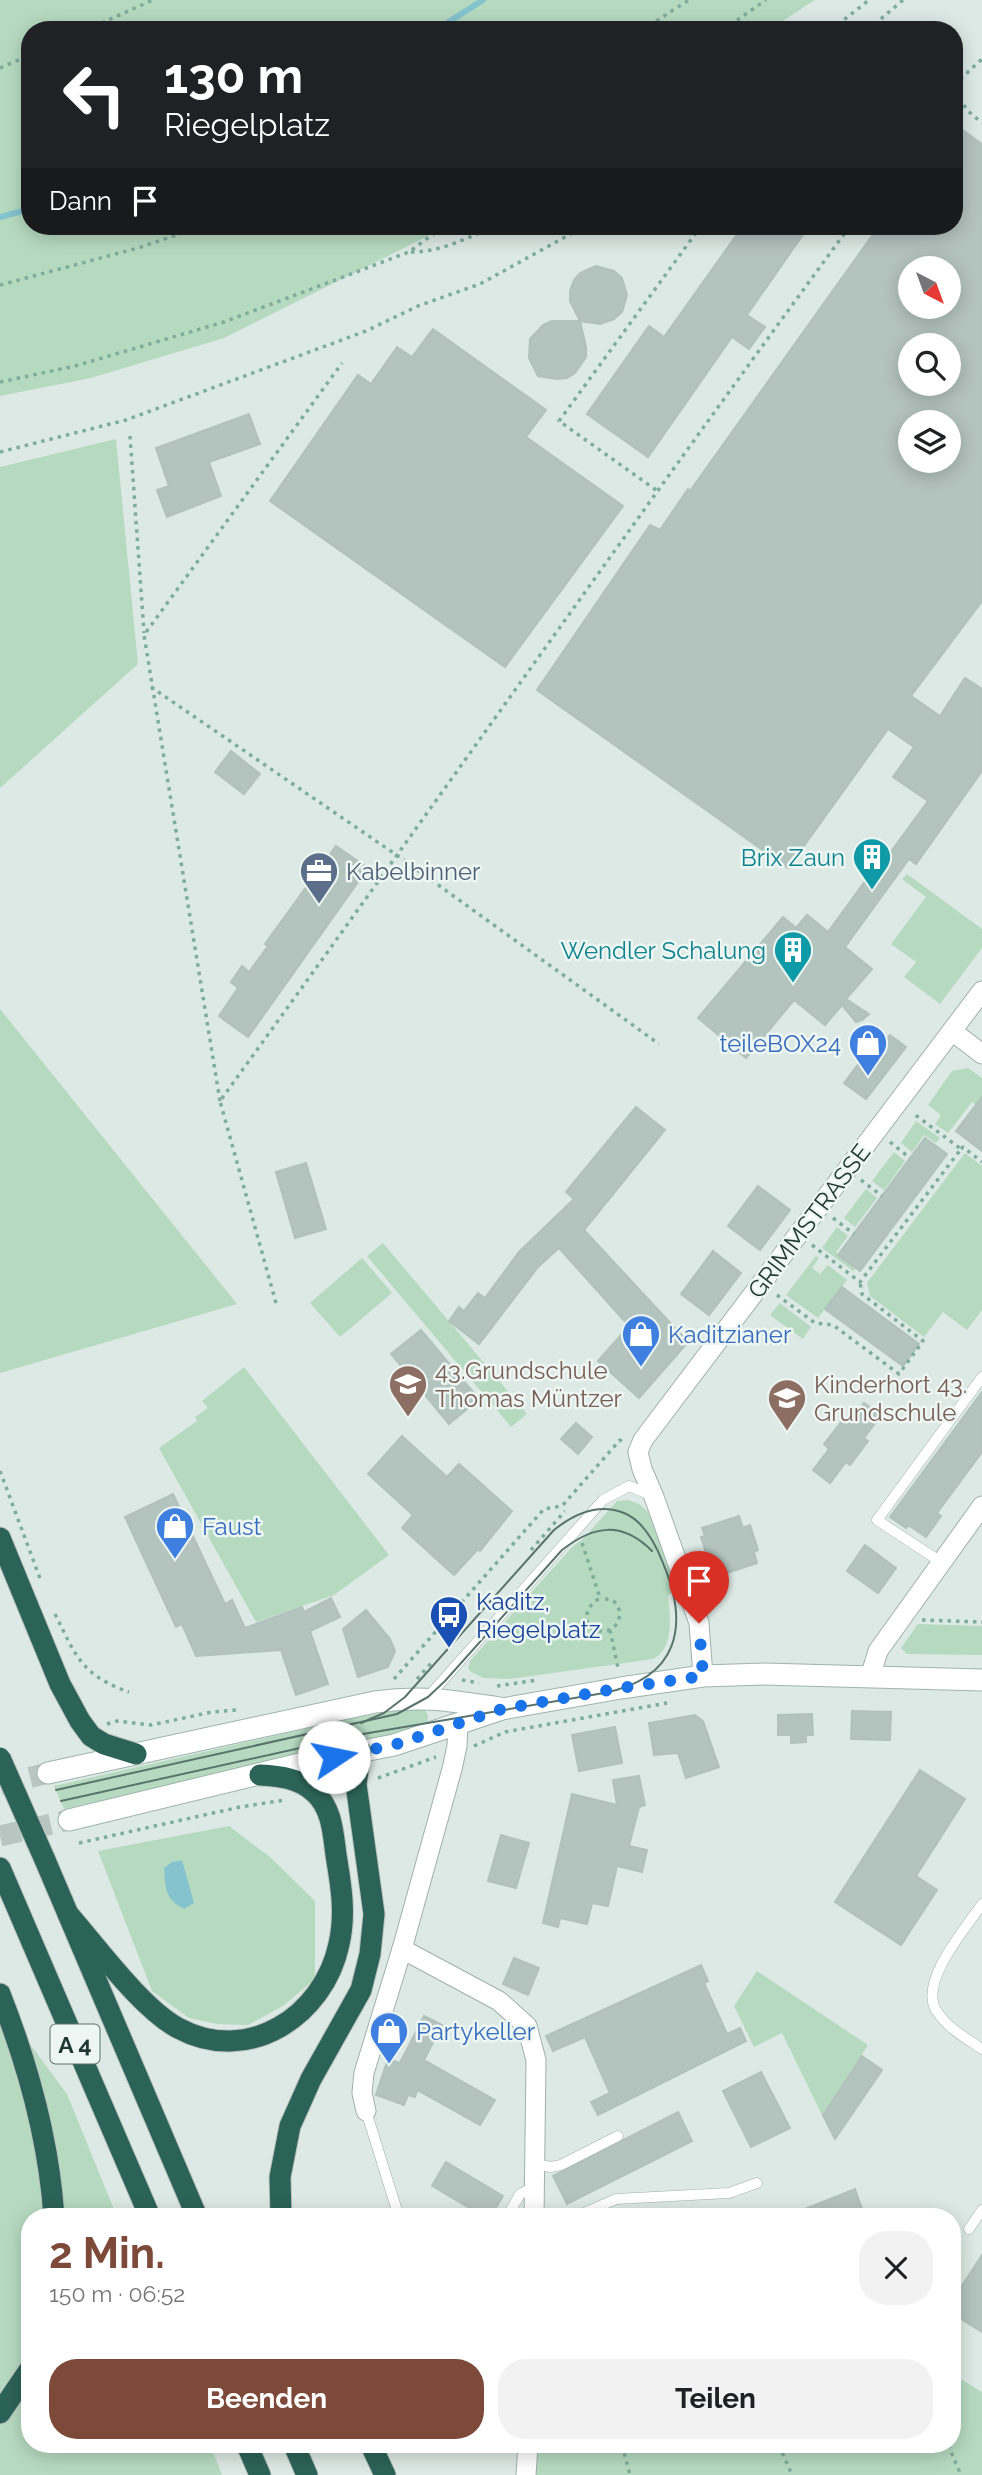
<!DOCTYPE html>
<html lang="de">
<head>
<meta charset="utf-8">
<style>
	body { margin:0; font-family:Raleway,sans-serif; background:#f2f2f2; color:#202124; height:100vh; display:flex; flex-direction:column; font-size:26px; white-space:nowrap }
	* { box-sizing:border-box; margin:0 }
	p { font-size:23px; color:#757577 }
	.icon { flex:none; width:38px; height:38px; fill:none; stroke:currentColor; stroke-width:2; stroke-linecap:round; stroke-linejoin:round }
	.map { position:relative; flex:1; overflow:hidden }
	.drawer { position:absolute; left:21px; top:2208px; width:940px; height:245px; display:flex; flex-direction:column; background:#fff; border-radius:28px; box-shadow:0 4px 18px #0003 }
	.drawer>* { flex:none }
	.hud { position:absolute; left:21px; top:21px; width:942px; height:214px; border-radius:28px; box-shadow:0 4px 18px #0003; background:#202124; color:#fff; overflow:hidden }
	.needle { width:46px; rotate:139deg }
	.tools { position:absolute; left:898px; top:256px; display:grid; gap:14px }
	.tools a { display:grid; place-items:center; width:63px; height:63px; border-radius:50%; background:#fff; box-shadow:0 4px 18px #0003; font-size:35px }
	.pin { position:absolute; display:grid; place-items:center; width:60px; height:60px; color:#fff; margin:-72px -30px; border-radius:50% 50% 50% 0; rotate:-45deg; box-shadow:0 0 7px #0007 }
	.pin .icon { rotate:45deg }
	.me { position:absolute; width:77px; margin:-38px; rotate:79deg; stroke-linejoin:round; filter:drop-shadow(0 0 5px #0008) }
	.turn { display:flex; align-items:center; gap:24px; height:147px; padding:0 28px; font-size:32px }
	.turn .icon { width:91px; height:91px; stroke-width:2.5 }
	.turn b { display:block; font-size:49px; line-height:60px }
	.then { display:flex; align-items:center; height:66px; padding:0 28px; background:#0003; gap:14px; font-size:26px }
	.round { display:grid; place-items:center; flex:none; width:74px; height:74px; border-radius:28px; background:#f2f2f2 }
	.head { display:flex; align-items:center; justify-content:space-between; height:119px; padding:0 28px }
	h1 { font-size:42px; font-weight:700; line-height:52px; color:#7d4a3a }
	.primary-button { display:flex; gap:14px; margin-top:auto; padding:14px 28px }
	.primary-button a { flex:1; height:80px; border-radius:28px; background:#7d4a3a; color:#fff; font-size:28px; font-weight:700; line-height:80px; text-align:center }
	.primary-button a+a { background:#f2f2f2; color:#202124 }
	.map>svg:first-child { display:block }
	.green { fill:#b6dac0 }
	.water { fill:#85c3ce }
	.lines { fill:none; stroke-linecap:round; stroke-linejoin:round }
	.stream { stroke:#85c3ce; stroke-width:6 }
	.building { fill:#b3c3bd; stroke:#b0c2bb; stroke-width:2; fill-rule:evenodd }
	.secondary-tunnel { stroke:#b7c6c0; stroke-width:21; stroke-dasharray:21 10; stroke-linecap:butt }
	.lane-casing { stroke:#a0b0ab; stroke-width:11 }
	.street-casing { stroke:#a0b0ab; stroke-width:21 }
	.secondary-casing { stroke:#9db4ac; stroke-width:23 }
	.highway-casing { stroke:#bcc3c1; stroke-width:23 }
	.path { stroke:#7eac9d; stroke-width:3.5; stroke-dasharray:3.5 5; stroke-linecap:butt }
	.lane { stroke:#fff; stroke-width:10 }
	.street { stroke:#fff; stroke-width:19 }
	.secondary { stroke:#fff; stroke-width:21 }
	.highway { stroke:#2c6358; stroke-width:21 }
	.tram { stroke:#59746d; stroke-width:2 }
	.highway-bridge-casing { stroke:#bcc3c1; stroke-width:23; stroke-linecap:butt }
	.highway-bridge { stroke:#2c6358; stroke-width:21 }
	.route { stroke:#1a73e8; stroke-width:12; stroke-dasharray:0 21.6 }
	.labels { text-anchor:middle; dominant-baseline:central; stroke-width:5; stroke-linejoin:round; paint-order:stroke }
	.shield { fill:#edf6f2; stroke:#5d716b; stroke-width:2 }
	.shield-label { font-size:23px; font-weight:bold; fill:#1f3831 }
	.culture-label { font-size:24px; fill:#0d838f; stroke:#edf6f2; text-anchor:end }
	.service-label { font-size:24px; fill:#4e5e75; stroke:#edf6f2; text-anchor:start }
	.shop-label { font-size:24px; fill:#366cbe; stroke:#edf6f2; text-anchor:start }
	.street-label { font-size:24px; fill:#1f3831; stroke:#edf6f2 }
	.education-label { font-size:24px; fill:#785e54; stroke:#edf6f2; text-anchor:start }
	.transit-label { font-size:24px; fill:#164399; stroke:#edf6f2; text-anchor:start }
</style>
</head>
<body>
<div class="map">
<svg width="982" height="2475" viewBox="0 0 982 2475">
	<rect width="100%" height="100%" fill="#dde9e4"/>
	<g class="green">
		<path d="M0,0h815l-46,30h-739v196h418l-224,112 -133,40 -91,18z"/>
		<path d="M116,439l22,225 -138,124v-321z"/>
		<path d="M907,874l75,55v19l-42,56 -36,-27 12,-15 -25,-18 35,-47 -24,-18z"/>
		<path d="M0,1009l237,295 -237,69z"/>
		<path d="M968,1068l14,10v31l-10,-7 -24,31 -13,-9 6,-9 -13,-10 24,-34z"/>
		<path d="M916,1121l24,17 -4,5 -12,-8 -12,17 -11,-9z"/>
		<path d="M894,1152l11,9 -21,29 -12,-9z"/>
		<path d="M965,1153l17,13v144l-15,20 -24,-18 -19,25 -54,-41 -3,-13z"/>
		<path d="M866,1189l11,9 -22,29 -11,-9z"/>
		<path d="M837,1227l11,9 -12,16 20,16 -3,3 -31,-23z"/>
		<path d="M383,1243l144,171 -16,13 -144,-171z"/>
		<path d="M816,1256l3,2 -7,10 8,6 8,-9 19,15 -29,38 -32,-23z"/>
		<path d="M362,1258l30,35 -52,44 -30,-34z"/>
		<path d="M780,1303l31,24 -8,12 -33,-24z"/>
		<path d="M244,1367l145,188 -55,40 -78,27 -97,-174 38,-27 -2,-4 13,-9 -6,-7z"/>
		<path d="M628,1500l11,4 9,8 30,79 -10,4c2,20 7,53 -15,64l-143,20 -26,-1 -13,-6 -3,-4 2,-7 103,-115 11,-8 33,-37z"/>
		<path d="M918,1624l64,2v29l-75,-1 -6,-6z"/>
		<path d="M412,1708h12l4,8 -1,8 -17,9 -121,24 -225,52 -10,-23 295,-67z"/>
		<path d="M229,1826l41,31 45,44v78l-32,27 -35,19 -31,-1 -28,-6 -37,-27 -54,-140z"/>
		<path d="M757,1971l111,74 -46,70 -40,-82 -28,14 -20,-41z"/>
		<path d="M0,2004l67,90 50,123h-87v228h180l12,30h-222z"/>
		<path d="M952,2374l30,18v83h-448l2,-30h416z"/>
	</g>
	<path class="water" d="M182,1860l12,43 -10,6c-19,-10 -19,-22 -20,-41l8,-6z"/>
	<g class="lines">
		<g class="stream">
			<path d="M436,30l47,-30"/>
			<path d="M0,217l30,-8"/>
		</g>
	</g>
	<g class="building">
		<path d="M954,124l28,20v457l-71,95 29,20 25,-38 17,11v82l-66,93 -7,-5 -64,88 27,22 -26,30 23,15 -7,6 -6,2 -14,-17 -17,20 -31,-25 -48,58 -48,-40 85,-101 13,11 11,-13 21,17 56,-77 3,2 41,-56 -35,-24 21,-30 -26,-18 -100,139 -251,-178 113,-165 10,5 28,-41 2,2 189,-265h75zM910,268h38v38h-38zM910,345h38v38h-38zM910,422h38v38h-38z"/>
		<path d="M743,226h66l-62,89 18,12 -16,22 -17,-12 -84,120 -61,-43 62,-88 15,11z"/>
		<path d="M596,266l18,5 8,7 5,17 -5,17 -8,7 -14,5 -20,-3 -10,-20v-10l4,-11 6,-7z"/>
		<path d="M552,321h28l6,26v10l-11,16 -8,5 -10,1 -19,-3 -9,-18 1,-19 13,-14z"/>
		<path d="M433,329l113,81 -20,27 97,69 -118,161 -235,-166 88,-126 13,9 26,-37 15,10z"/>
		<path d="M249,414l11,30 -51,18 12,34 -54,21 -10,-27 12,-4 -13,-38z"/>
		<path d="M231,751l29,23 -16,20 -29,-22z"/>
		<path d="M336,846l32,22 -120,169 -29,-21 19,-28 -7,-6 11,-16 7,6 19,-26 -3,-2z"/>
		<path d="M890,1035l16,12 -40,52 -22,-16 19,-25 6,5z"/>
		<path d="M982,1097v54l-26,-20z"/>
		<path d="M636,1107l29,23 -81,100 104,112 -49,56 -41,-37 31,-35 -70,-78 -21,19 -59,77 -30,-23 10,-14 5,4 14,-18 7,5 34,-46 55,-53 -8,-7z"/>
		<path d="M925,1138l22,16 -87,117 -22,-16z"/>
		<path d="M306,1163l20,66 -31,9 -19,-66z"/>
		<path d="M758,1186l32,24 -30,40 -32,-24z"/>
		<path d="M713,1251l28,22 -32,42 -28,-21z"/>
		<path d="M842,1287l77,57 -16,22 -78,-57z"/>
		<path d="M421,1330l58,69 -30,25 -58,-70z"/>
		<path d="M982,1392v60l-45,61 4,3 -15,21 -18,-12 -2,3 -16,-11z"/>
		<path d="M864,1403l17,12 -17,23 4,3 -18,24 -4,-3 -16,21 -17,-13 16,-21 -5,-5 18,-23 6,4z"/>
		<path d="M576,1423l16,14 -14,17 -17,-15z"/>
		<path d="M402,1436l45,41 12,-13 53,47 -32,40 -2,-2 -24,26 -52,-47 11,-13 -45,-41z"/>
		<path d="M173,1494l52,110 7,-4 13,28 57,-21 2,5 27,-14 9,19 -30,14 18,53 -32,11 -15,-45 -85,6 -14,-32 -6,3 -51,-110z"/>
		<path d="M739,1516l4,12 7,-3 8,25 -4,2 3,11 -33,11 -2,-6 -10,3 -11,-34 4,-1 -3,-8z"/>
		<path d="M865,1545l31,23 -18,25 -31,-22z"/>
		<path d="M366,1610l24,29 5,12 -7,16 -30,10 -15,-48z"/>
		<path d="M852,1711l39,1 -1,28 -39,-1z"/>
		<path d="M812,1714l1,21h-7v7l-15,1v-8h-13v-20z"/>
		<path d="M695,1715l8,6 16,46 -33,11 -8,-25 -24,2 -5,-32z"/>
		<path d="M615,1727l7,36 -43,8 -7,-36z"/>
		<path d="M920,1770l45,29 -49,77 21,14 -36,55 -66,-43z"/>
		<path d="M639,1776l6,29 -6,2 -10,39 18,4 -5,22 -25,-6 -9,40 -16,-3 -5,21 -27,-6 -2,9 -15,-4 29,-129 45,11 -4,-25z"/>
		<path d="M501,1835l28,8 -13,45 -28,-7z"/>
		<path d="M514,1958l25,10 -11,27 -25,-11z"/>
		<path d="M701,1965l7,16 -4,2 23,51 13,-6 6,13 -148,74 -7,-13 19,-9 -25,-56 -32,14 -7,-15z"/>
		<path d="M424,2016l18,9 -18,35 71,40 -15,25 -63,-35 -2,7 -7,-2 -4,10 -28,-10 12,-36 12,4z"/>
		<path d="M862,2056l20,14 -47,69 -12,-24z"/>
		<path d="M761,2072l29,56 -39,19 -28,-56z"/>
		<path d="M678,2112l14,29 -125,63 -14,-28z"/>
		<path d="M446,2162l57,34 -13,21h-5l-53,-31z"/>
		<path d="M855,2189l7,20 -24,8h-53z"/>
		<path d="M982,2255v77l-30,-19v-12z"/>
	</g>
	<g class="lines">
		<g class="secondary-tunnel">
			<path d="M0,1785l48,-12"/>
			<path d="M0,1836l69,-16"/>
		</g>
		<g class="lane-casing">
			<g id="lane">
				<path d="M941,1562l-64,-42 105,-143"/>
				<path d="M428,1697l175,-197 26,-14 22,9"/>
				<path d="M982,1904c-16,24 -63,77 -46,106 11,18 30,28 46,39"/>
				<path d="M366,2111l33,106"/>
				<path d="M535,2164l16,3 10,-2 57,-29"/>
				<path d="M534,2213l31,4"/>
				<path d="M507,2217l13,-23 14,-7"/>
				<path d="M575,2217l41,-18 113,-6 28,-10"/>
				<path d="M969,2229l13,-19"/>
			</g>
		</g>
		<g class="street-casing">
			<g id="street">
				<path d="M952,1031l30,23"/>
				<path d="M703,1676l-4,-53 -45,-126 -12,-28 -4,-17 5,-12 339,-449"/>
				<path d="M870,1677l8,-26 104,-145"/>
				<path d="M402,1949l97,52 28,25 9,34 -2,157"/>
				<path d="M366,2111l-4,-18 2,-20 38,-124 50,-180 5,-23 1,-21"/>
				<path d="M526,2475l2,-30"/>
			</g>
		</g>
		<g class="secondary-casing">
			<g id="secondary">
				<path d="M48,1773l327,-71c48,-7 78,-1 125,6"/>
				<path d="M69,1820l239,-58 86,-17 108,-36 119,-21 82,-12 61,-2 218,6"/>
			</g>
		</g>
		<g class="highway-casing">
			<g id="highway">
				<path d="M0,1538l60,146 20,37 11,15 13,8 32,10"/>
				<path d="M45,1860l152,357"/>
				<path d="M0,1868l150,349"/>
				<path d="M68,1914c29,33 73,94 110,114 70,38 146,-12 161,-84 7,-30 2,-59 -3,-89 -3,-23 -4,-47 -22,-63 -15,-14 -35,-16 -54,-17"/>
				<path d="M0,1994c28,71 49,148 54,223"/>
				<path d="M281,2217l-1,-40 10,-51 21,-47 50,-89 9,-36 4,-40 -18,-130 5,-33"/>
				<path d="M0,2413l30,-44"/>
				<path d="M247,2445l13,30"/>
				<path d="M294,2445l13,30"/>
				<path d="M371,2445l14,30"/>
			</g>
		</g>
		<g class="path">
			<path d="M86,30l67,-30"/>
			<path d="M642,30l47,-30"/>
			<path d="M723,30l43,-30"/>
			<path d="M831,30l38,-30"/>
			<path d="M868,30l35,-30"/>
			<path d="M0,68l30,-13"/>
			<path d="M954,85l28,-26"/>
			<path d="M954,91l14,20 14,12"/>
			<path d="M411,252c30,0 56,-14 84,-26"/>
			<path d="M0,285l138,-37 65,-22"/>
			<path d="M0,382l75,-16 149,-44 185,-70 35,-26"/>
			<path d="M130,436l14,197"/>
			<path d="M0,452l126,-32 240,-89 52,-25 62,-22 105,-58"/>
			<path d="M656,490l-97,-69 142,-195"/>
			<path d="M151,687l247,169 261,188"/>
			<path d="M220,1101l-76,-466 198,-272"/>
			<path d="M890,1142l20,16"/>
			<path d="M961,1149l2,-2 19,15"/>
			<path d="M861,1180l21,16"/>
			<path d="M833,1218l21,16"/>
			<path d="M812,1245l48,37 101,-133 -47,-35"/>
			<path d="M777,1295l38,28 18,2 66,49 24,-33 -61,-47 -2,-12"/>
			<path d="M276,1303l-56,-202c211,-291 417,-585 630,-875"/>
			<path d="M0,1471l41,110"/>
			<path d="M582,1543l18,55c-20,11 -17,35 5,33 15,-1 20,-23 7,-31 -4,-1 -8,-1 -12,-2"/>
			<path d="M531,1550l34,-39"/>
			<path d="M55,1614c21,42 26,61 74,78"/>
			<path d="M922,1620l60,2"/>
			<path d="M610,1630l8,38"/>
			<path d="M394,1679l150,-170 18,-3 58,-66 2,2"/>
			<path d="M417,1679l17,-19"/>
			<path d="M462,1680l17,3"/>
			<path d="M497,1686l41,-6"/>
			<path d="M107,1724l10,-3 34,4 61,-13 25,-2"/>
			<path d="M474,1746l31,-14 162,-29"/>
			<path d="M378,1778l58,-21"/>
			<path d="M79,1843l161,-36 45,-7"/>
			<path d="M622,2445l8,30"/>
			<path d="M779,2445l13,30"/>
			<path d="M948,2445l13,30"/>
		</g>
		<use href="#lane" class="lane"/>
		<use href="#street" class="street"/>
		<use href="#secondary" class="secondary"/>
		<use href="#highway" class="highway"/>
		<g class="tram">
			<path d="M56,1790l341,-76 31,-17 17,-16 117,-131c32,-25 60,-29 90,1"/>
			<path d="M61,1801l302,-67 241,-41c74,-15 86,-66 59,-130 -7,-18 -19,-42 -39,-50 -25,-10 -50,1 -70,17l-149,167 -21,16 -23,10"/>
		</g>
		<g class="highway-bridge-casing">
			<path id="highway-bridge" d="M0,1758l45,102"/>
		</g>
		<use href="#highway-bridge" class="highway-bridge"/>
	</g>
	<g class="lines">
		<path class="route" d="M334,1757l60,-12 108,-36 119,-21 82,-12 -4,-53"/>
	</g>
	<defs>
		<g id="building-pin" transform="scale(2.0125)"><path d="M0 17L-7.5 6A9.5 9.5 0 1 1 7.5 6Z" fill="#0f9aa8" stroke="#edf6f2"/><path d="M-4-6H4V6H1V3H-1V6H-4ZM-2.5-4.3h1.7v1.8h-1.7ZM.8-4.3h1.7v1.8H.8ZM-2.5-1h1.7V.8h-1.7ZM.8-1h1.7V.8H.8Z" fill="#fff"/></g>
		<g id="office-pin" transform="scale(2.0125)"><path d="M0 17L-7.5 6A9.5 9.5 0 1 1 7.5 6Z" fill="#5c6f8a" stroke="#edf6f2"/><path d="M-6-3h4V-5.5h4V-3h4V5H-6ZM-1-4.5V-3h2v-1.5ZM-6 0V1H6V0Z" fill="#fff"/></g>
		<g id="shop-pin" transform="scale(2.0125)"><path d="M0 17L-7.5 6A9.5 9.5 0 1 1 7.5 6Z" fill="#3f7fe0" stroke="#edf6f2"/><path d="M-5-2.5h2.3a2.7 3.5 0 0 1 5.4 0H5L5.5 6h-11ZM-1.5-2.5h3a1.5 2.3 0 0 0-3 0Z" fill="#fff"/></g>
		<g id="school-pin" transform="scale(2.0125)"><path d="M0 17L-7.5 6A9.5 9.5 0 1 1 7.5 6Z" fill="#8d6e63" stroke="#edf6f2"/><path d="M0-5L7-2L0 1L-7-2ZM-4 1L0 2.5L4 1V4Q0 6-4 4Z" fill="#fff"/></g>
		<g id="bus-pin" transform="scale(2.0125)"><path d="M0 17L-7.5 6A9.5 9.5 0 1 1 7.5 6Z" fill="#1a4fb4" stroke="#edf6f2"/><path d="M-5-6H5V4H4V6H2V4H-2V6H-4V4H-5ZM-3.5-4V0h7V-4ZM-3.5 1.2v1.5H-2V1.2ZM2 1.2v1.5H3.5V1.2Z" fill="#fff"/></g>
	</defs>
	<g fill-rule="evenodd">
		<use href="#building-pin" x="872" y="857"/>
		<use href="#office-pin" x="319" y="871"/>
		<use href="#building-pin" x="793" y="950"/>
		<use href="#shop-pin" x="868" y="1043"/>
		<use href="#shop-pin" x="641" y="1334"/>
		<use href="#school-pin" x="408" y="1384"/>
		<use href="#school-pin" x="787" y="1398"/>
		<use href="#shop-pin" x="175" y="1526"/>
		<use href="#bus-pin" x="449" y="1615"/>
		<use href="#shop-pin" x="389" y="2031"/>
	</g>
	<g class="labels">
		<rect class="shield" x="50.5" y="2024.5" width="49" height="39" rx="5"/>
		<g class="shield-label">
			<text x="75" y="2044">A 4</text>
		</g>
		<g class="culture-label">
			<text x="845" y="857">Brix Zaun</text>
			<text x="766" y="950">Wendler Schalung</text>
		</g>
		<g class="service-label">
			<text x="346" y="871">Kabelbinner</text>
		</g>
		<g class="shop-label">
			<text x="841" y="1043" text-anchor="end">teileBOX24</text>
			<text x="668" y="1334">Kaditzianer</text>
			<text x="202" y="1526">Faust</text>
			<text x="416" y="2031">Partykeller</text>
		</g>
		<g class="street-label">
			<text transform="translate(809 1221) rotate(-53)">GRIMMSTRASSE</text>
		</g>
		<g class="education-label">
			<text x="435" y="1370">43.Grundschule<tspan x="435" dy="28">Thomas Müntzer</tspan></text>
			<text x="814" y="1384">Kinderhort 43.<tspan x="814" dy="28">Grundschule</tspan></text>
		</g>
		<g class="transit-label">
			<text x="476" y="1601">Kaditz,<tspan x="476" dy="28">Riegelplatz</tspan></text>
		</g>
	</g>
</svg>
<div class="tools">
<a><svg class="needle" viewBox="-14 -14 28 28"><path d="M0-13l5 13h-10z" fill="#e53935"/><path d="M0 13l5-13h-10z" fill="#757577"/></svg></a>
<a><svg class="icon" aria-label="search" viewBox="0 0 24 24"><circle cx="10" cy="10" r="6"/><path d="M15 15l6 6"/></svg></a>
<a><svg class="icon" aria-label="layers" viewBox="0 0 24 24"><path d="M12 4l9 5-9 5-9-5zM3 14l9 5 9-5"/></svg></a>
</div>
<div class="pin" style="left:699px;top:1623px;background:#d93025"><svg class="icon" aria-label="arrive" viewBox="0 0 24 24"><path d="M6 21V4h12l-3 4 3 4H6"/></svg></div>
<svg class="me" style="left:334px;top:1757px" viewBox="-20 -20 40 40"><circle r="19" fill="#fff"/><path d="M0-13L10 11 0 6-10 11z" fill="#1a73e8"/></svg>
<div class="hud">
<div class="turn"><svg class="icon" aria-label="left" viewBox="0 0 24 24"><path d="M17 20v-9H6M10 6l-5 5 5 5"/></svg><div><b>130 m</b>Riegelplatz</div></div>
<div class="then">Dann<svg class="icon" aria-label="arrive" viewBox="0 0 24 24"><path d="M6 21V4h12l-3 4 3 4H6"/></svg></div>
</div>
<section class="drawer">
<div class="head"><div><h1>2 Min.</h1><p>150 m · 06:52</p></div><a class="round"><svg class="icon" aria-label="close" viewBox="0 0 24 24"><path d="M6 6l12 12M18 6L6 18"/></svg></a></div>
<div class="primary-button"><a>Beenden</a><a>Teilen</a></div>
</section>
</div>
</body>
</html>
